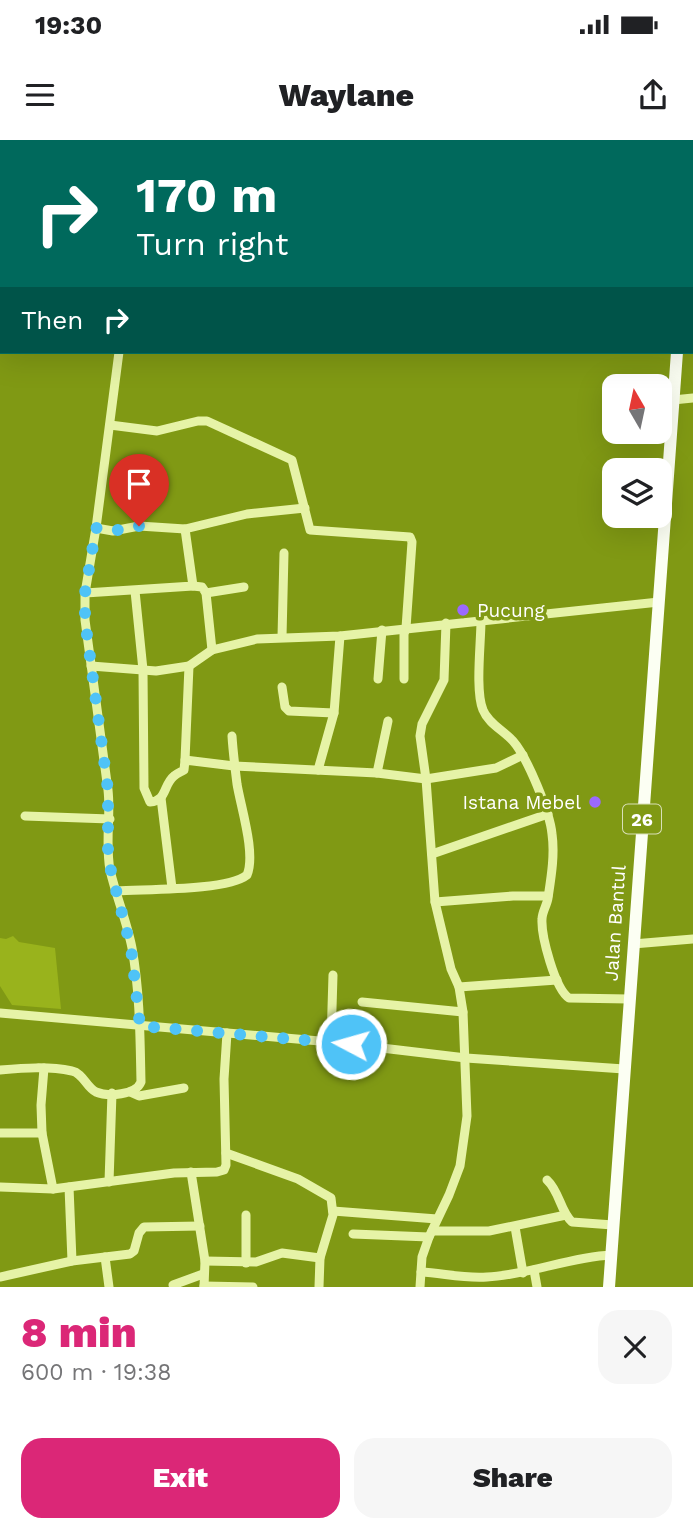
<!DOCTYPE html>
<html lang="en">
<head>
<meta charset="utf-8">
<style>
	body { margin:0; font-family:"Work Sans",sans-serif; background:#f6f6f6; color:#202124; height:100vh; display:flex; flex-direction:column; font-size:26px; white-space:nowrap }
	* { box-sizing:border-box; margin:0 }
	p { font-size:23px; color:#757577 }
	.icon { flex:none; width:38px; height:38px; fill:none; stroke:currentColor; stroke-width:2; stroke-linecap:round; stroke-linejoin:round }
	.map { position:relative; height:1147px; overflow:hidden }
	.details { display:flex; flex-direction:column; background:#fff; flex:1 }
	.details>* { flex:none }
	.top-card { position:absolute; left:0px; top:0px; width:693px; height:214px; box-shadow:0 7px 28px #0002; background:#00695c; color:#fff; overflow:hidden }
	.needle { width:46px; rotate:351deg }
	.tools { position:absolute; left:602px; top:234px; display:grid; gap:14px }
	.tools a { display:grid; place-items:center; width:70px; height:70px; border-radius:14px; background:#fff; box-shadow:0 7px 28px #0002; font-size:35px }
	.pin { position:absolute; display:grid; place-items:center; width:60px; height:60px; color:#fff; margin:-72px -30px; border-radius:50% 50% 50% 0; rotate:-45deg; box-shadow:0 0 7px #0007 }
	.pin .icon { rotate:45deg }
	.me { position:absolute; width:77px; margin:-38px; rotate:276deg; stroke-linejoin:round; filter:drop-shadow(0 0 5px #0008) }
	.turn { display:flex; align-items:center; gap:24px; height:147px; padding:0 21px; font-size:32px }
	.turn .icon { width:91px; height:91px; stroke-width:2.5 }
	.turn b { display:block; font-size:49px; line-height:60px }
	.then { display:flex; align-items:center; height:66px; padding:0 21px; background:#0003; gap:14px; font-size:26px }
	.round { display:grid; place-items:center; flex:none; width:74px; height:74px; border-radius:21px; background:#f6f6f6 }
	.head { display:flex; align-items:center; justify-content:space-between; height:119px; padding:0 21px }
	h1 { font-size:42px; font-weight:800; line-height:52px; color:#db2777 }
	.action { display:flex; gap:14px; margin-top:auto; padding:14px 21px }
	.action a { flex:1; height:80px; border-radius:21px; background:#db2777; color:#fff; font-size:28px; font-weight:800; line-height:80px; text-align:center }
	.action a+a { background:#f6f6f6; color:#202124 }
	.status { display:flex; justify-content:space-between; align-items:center; height:49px; padding:0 35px; background:#fff; direction:ltr }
	.status svg { height:19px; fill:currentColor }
	header { display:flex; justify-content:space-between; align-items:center; height:91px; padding:0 21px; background:#fff; font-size:32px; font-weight:800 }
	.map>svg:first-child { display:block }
	.green { fill:#99b31c }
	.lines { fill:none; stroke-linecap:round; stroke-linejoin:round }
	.minor { stroke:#e6f3a7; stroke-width:9 }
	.major { stroke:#fcfff3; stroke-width:12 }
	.route { stroke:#4fc3f7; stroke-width:12; stroke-dasharray:0 21.6 }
	.poi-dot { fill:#9b69ff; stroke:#809914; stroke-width:2.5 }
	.labels { text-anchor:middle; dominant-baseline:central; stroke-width:7; stroke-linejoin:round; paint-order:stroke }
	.shield { fill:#809914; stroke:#d9e0b8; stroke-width:2 }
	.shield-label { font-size:18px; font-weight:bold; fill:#fff }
	.poi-label { font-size:19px; fill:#fff; stroke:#809914; text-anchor:start }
	.street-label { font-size:19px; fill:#fff; stroke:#809914 }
</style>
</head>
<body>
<div class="status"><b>19:30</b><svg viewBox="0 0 49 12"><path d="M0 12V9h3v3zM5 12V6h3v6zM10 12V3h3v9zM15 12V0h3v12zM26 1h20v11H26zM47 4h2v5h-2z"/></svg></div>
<header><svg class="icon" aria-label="menu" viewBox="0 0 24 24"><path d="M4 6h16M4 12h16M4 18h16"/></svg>Waylane<svg class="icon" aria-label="share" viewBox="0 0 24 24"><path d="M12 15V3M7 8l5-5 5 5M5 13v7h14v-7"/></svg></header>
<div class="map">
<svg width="693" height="1147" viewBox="0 0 693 1147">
	<rect width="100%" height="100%" fill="#809914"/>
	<path class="green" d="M13,796l6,6 36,6 6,61 -49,-4 -12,-19v-48l6,1z"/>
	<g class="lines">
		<g class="minor">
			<path d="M204,2l2,-2"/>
			<path d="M691,38h2"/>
			<path d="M0,63h2"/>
			<path d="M0,131h2"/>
			<path d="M0,154l2,-1"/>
			<path d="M673,260l20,-2"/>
			<path d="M110,285l47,6 41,-10h9l85,39 18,70 100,7 2,5 -6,86 -2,6v45"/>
			<path d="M96,388l17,3 26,-5 46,3 62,-15 58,-6"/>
			<path d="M193,446l9,1 4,6 6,57"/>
			<path d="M135,451l8,79 1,118 6,14c17,-1 13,-17 24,-26 3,-3 7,-4 10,-6l1,-10 49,6 143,7 49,6 70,-11 27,-13"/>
			<path d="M85,453l108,-7 -8,-57"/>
			<path d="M206,453l38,-6"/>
			<path d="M481,480c0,23 -6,71 2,90 5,13 21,21 30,31 14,16 37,71 39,93 3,21 -1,44 -4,64 -1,7 -6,14 -6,21 -1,17 13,70 27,79l60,1"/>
			<path d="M282,497l2,-84"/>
			<path d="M91,526l65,5 33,-5 23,-16 45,-11 83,-3 319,-34"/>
			<path d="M378,539l4,-49"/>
			<path d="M282,547l3,20 4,4 45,2"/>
			<path d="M185,620l4,-94"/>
			<path d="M318,630l16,-57 6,-77"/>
			<path d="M377,633l11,-52"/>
			<path d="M161,658l11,90"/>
			<path d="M25,676l85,3"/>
			<path d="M432,714l116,-40"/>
			<path d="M117,751c28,-2 110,0 130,-16 9,-21 -6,-67 -10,-91 -2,-16 -4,-32 -5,-48"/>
			<path d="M435,762l78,-6h35"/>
			<path d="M633,804l60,-5"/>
			<path d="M459,847l98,-7"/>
			<path d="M362,862l101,10"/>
			<path d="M0,873l331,29 135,16 158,11"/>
			<path d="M331,902l2,-67"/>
			<path d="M44,928l-3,37 1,28 11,56"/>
			<path d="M0,930c24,-2 48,-4 72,1 11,2 14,16 24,21 12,5 40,3 45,-10 -1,-45 -1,-90 -9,-134 -5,-26 -16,-52 -22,-78 -5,-27 1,-54 -2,-80l-23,-170v-27l11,-65 23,-176"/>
			<path d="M130,952l9,4 45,-8"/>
			<path d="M0,993h42"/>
			<path d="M226,1013l72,26 33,19 2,17 -13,43 -1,29"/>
			<path d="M191,1032l14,89 -1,26"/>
			<path d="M547,1040c13,12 13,31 25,42l41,3"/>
			<path d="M109,1042l3,-89"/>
			<path d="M0,1047l53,2 121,-16 43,-1 7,-2 2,-5 -2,-86 3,-46"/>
			<path d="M69,1047l3,74"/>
			<path d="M333,1071l104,8"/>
			<path d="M246,1075v48"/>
			<path d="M515,1087l8,46"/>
			<path d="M432,1091h57l77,-16"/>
			<path d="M353,1094l76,3"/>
			<path d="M105,1117l4,30"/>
			<path d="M205,1121l51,1 26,-9 38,5"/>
			<path d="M534,1130l3,17"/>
			<path d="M421,1132c21,1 44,7 66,5 42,-2 82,-20 124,-22"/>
			<path d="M0,1137l72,-16 58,-7 4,-3 5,-18 5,-6 56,-1"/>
			<path d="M173,1145l30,-11"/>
			<path d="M204,1146l49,1"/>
			<path d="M420,1147l2,-30 7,-20 20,-42 11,-29 7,-50 -4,-104 -4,-25 -8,-18 -16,-67 -9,-123 -6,-43 2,-12 22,-44 2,-57"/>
		</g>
		<g class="major">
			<path d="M691,2v-2"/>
			<path d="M609,1147l68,-935"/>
		</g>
	</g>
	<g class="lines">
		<path class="route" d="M139,386l-26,5 -17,-3 -11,65v27l23,170v63l3,18 20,77 9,78 211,18"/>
	</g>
	<g class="poi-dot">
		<circle cx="463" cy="470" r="7"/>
		<circle cx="595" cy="662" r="7"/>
	</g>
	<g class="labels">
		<rect class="shield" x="623" y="664.5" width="38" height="29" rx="5"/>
		<g class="shield-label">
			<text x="642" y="679">26</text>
		</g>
		<g class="poi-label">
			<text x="477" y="470">Pucung</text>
			<text x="581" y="662" text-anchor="end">Istana Mebel</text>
		</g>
		<g class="street-label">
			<text transform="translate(615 783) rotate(-86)">Jalan Bantul</text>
		</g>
	</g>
</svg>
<div class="tools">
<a><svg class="needle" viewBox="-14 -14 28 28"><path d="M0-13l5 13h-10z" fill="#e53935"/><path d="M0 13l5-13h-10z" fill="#757577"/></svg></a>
<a><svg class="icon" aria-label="layers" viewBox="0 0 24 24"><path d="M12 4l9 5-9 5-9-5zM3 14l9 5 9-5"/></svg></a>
</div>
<div class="pin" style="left:139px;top:386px;background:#d93025"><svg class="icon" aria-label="arrive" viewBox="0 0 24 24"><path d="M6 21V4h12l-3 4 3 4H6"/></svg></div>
<svg class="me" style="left:351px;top:904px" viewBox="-20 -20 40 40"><circle r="17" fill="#4fc3f7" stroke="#fff" stroke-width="3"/><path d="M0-11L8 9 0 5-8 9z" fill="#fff"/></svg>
<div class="top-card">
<div class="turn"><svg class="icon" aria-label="right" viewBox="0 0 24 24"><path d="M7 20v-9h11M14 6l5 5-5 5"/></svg><div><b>170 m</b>Turn right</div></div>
<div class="then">Then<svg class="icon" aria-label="right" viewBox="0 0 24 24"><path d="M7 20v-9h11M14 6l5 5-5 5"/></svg></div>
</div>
</div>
<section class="details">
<div class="head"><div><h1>8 min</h1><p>600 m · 19:38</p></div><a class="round"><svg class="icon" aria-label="close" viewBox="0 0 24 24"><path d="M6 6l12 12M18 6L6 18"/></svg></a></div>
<div class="action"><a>Exit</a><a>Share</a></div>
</section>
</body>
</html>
